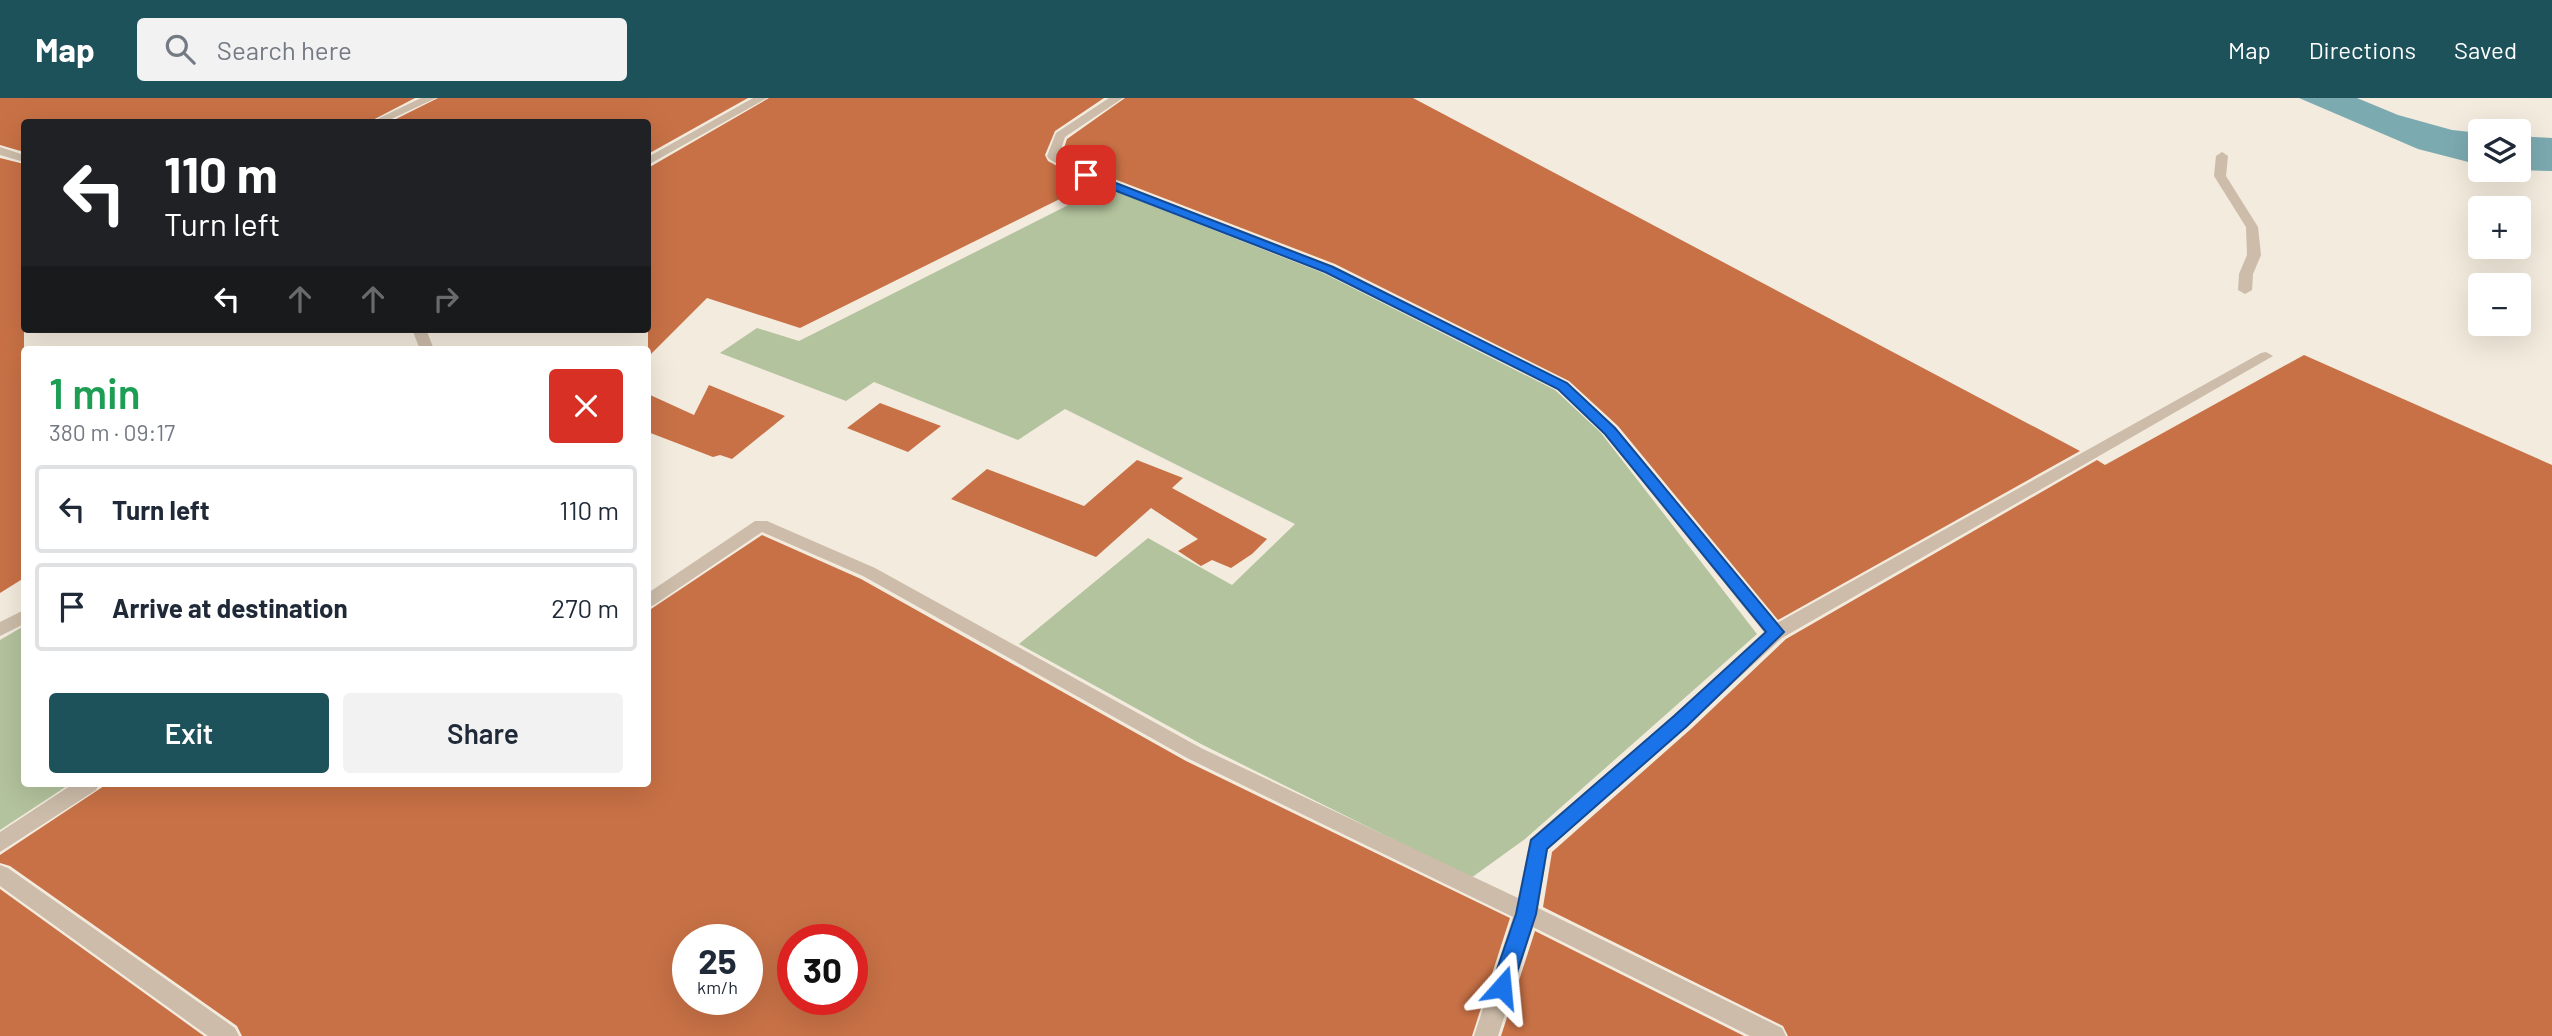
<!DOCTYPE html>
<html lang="en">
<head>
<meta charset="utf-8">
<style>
	body { margin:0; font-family:Barlow,sans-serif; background:#f2f2f3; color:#1f2937; height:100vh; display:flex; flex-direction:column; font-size:26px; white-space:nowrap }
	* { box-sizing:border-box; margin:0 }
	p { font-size:23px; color:#747a83 }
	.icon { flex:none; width:38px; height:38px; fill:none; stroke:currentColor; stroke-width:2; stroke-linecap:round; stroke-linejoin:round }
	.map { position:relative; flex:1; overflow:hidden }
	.details { position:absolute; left:21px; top:248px; width:630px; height:441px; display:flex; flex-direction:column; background:#fff; border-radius:7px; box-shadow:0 7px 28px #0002 }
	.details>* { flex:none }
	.hud { position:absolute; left:21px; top:21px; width:630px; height:214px; border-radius:7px; box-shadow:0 7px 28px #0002; background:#202124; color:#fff; overflow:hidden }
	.fabs { position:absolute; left:2468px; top:21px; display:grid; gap:14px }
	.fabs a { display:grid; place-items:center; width:63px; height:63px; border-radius:7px; background:#fff; box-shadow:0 7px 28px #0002; font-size:35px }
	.speed { position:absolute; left:672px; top:826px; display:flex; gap:14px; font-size:35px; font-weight:700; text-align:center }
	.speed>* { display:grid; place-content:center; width:91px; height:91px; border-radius:50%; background:#fff; box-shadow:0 7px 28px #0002; line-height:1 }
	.speed small { font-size:18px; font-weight:400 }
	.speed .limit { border:10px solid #d22; background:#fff; color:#111 }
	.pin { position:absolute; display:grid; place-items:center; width:60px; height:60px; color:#fff; margin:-30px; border-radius:14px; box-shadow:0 4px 10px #0006 }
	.me { position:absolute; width:77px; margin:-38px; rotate:18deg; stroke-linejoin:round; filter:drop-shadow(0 0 5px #0008) }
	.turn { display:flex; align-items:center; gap:24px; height:147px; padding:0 28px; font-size:32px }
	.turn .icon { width:91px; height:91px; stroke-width:2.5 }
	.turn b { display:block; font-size:49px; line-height:60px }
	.lanes { display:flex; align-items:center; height:66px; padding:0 28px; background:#0003; justify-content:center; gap:35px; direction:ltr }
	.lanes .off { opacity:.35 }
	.round { display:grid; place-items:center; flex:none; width:74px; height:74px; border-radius:7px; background:#f2f2f3 }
	.headline { display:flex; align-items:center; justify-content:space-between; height:119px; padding:0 28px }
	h1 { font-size:42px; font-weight:600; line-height:52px; color:#1e9e55 }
	.cta { display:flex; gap:14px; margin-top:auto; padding:14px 28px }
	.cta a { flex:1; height:80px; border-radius:7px; background:#1d525b; color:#fff; font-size:28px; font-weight:600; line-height:80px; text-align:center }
	.cta a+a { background:#f2f2f3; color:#1f2937 }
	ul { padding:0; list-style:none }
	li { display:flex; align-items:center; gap:21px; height:88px; margin:0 14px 10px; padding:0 14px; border:4px solid #e0e1e3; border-radius:7px }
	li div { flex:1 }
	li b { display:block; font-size:26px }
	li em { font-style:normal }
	header { display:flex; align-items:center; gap:42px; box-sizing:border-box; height:98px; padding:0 35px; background:#1d525b; color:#fff }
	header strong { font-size:33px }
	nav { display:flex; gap:38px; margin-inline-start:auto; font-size:24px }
	.search { width:490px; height:63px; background:#f2f2f3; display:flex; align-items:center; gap:18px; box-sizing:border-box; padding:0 24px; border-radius:7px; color:#747a83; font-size:26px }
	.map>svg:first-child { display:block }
	.green { fill:#b3c39d }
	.water { fill:#7caab1 }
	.building { fill:#c87146; fill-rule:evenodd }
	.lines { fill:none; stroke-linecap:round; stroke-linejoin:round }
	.minor { fill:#ccbca9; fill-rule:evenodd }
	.route { fill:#1a73e8; stroke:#114b97; stroke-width:2 }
</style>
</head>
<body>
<header>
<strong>Map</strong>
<div class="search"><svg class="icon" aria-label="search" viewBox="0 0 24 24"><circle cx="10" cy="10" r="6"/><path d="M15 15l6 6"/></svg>Search here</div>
<nav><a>Map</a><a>Directions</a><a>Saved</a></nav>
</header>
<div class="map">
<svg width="2552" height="938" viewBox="0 0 2552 938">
	<rect width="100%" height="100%" fill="#f3ebdd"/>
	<g class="green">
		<path d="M1104,89l219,86 232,117 46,43 156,201 -232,205 -54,39 -270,-134 -182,-100 129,-106 84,47 63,-61 -230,-115 -47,31 -144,-58 -28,19 -126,-48 37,-25 42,13z"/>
		<path d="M24,528v158h46l-70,46v-190z"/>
	</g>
	<g class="water">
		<path d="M2299,0h58l41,17 54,15 28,3v32l-62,-16z"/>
		<path d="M2518,38l34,2v33l-34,-1z"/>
	</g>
	<g class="building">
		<path d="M0,0h415l-46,24h-345v30l-24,-7z"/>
		<path d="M438,0h310l-100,56v-32h-258z"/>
		<path d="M769,0h335l-49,33 -10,24 3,6 42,23 -290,144 -93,-30 -59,59v-189z"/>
		<path d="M1125,0h288l667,353 -302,169 -160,-194 -49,-45 -234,-117 -244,-94 -29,-16 5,-15z"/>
		<path d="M0,60l24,6v414l-24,15z"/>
		<path d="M2304,257l248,110v571h-764l-5,-10 -240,-119 9,-55 140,-124 94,-89 311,-179 8,5z"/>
		<path d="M709,287l76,31 -53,43 -12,-4 -7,2 -65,-25v-38l46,21z"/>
		<path d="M880,305l61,23 -33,26 -61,-24z"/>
		<path d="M1137,362l46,18 -11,10 95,51 -15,15 -21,14 -19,-8 -11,6 -23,-15 20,-12 -47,-31 -55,49 -145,-58 36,-30 97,37z"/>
		<path d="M762,437l99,44 325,182 324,157 -38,118h-1230l-5,-10 -227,-160 -10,-3v-8l107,-71h541v-173zM688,842h59v59h-59zM793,842h59v59h-59z"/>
		<path d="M0,791l204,147h-204z"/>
		<path d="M1535,833l209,105h-243z"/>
	</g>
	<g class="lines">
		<g class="minor">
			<path d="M421,0h15l-51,24h-14z"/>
			<path d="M753,0h14l-119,67v-8z"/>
			<path d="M1109,0h14l-58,39 -6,18 31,17 244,94 234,117 48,45 161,195 484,-270 5,-1 7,4 -491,282 -95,88 -139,123 -10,59 244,120 4,8h-36l-217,-109 -35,109h-24l39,-119 -326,-159 -324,-182 -101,-44 -108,73 -6,2v-14l107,-72h12l108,47 326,180 317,150 12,-59 143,-123 91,-84 -160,-198 -46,-45 -234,-117 -242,-94 -33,-19 -2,-3 9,-23z"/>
			<path d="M0,49l24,8v7l-24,-7z"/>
			<path d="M2222,54l6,4 -2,20 32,51 3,28 -8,19 -1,16 -7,4 -7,-4 1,-16 8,-19 -1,-28 -32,-51 2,-20z"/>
			<path d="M412,231h14l7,18 -2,3h-14l2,-3z"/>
			<path d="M24,512v14l-24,12v-14z"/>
			<path d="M73,686h26l-3,6 -96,62v-20z"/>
			<path d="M0,767l8,3 227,160 4,8h-31l-208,-150z"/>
		</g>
	</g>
	<path class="route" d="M1083,75h7l243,94 234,116 48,45 169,204 -97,94 -140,123 -11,65 -26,80 -8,2 -7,-2 -4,-7 25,-73 15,-74 143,-124 92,-84 -161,-198 -47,-45 -233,-117 -242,-94z"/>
</svg>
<div class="fabs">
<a><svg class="icon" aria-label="layers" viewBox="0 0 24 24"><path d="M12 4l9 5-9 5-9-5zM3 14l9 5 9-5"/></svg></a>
<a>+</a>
<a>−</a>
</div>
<div class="speed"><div>25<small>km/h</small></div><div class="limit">30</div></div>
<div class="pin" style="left:1086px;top:77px;background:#d93025"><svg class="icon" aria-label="arrive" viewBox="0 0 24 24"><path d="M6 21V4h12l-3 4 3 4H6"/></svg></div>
<svg class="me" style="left:1502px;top:889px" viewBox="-20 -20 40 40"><path d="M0-17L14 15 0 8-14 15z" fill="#1a73e8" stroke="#fff" stroke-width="4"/></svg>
<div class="hud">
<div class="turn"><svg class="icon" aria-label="left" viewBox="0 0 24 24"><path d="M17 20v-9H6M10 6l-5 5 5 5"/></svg><div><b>110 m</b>Turn left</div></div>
<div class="lanes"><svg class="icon" aria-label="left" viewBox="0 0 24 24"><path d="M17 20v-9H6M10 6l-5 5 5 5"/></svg><svg class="icon off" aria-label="ahead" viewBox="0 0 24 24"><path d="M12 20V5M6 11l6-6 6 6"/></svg><svg class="icon off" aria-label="ahead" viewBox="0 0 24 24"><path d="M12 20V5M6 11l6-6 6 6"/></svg><svg class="icon off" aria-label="right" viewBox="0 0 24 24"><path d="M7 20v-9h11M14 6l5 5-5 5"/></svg></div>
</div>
<section class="details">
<div class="headline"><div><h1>1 min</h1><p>380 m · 09:17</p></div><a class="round" style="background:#d93025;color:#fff"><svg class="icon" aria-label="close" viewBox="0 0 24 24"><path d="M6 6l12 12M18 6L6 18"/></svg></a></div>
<ul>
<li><svg class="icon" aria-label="left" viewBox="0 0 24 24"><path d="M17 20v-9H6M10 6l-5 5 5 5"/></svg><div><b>Turn left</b></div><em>110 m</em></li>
<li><svg class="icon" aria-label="arrive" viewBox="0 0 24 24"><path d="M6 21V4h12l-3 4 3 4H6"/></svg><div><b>Arrive at destination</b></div><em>270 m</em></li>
</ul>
<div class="cta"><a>Exit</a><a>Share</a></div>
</section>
</div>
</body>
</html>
